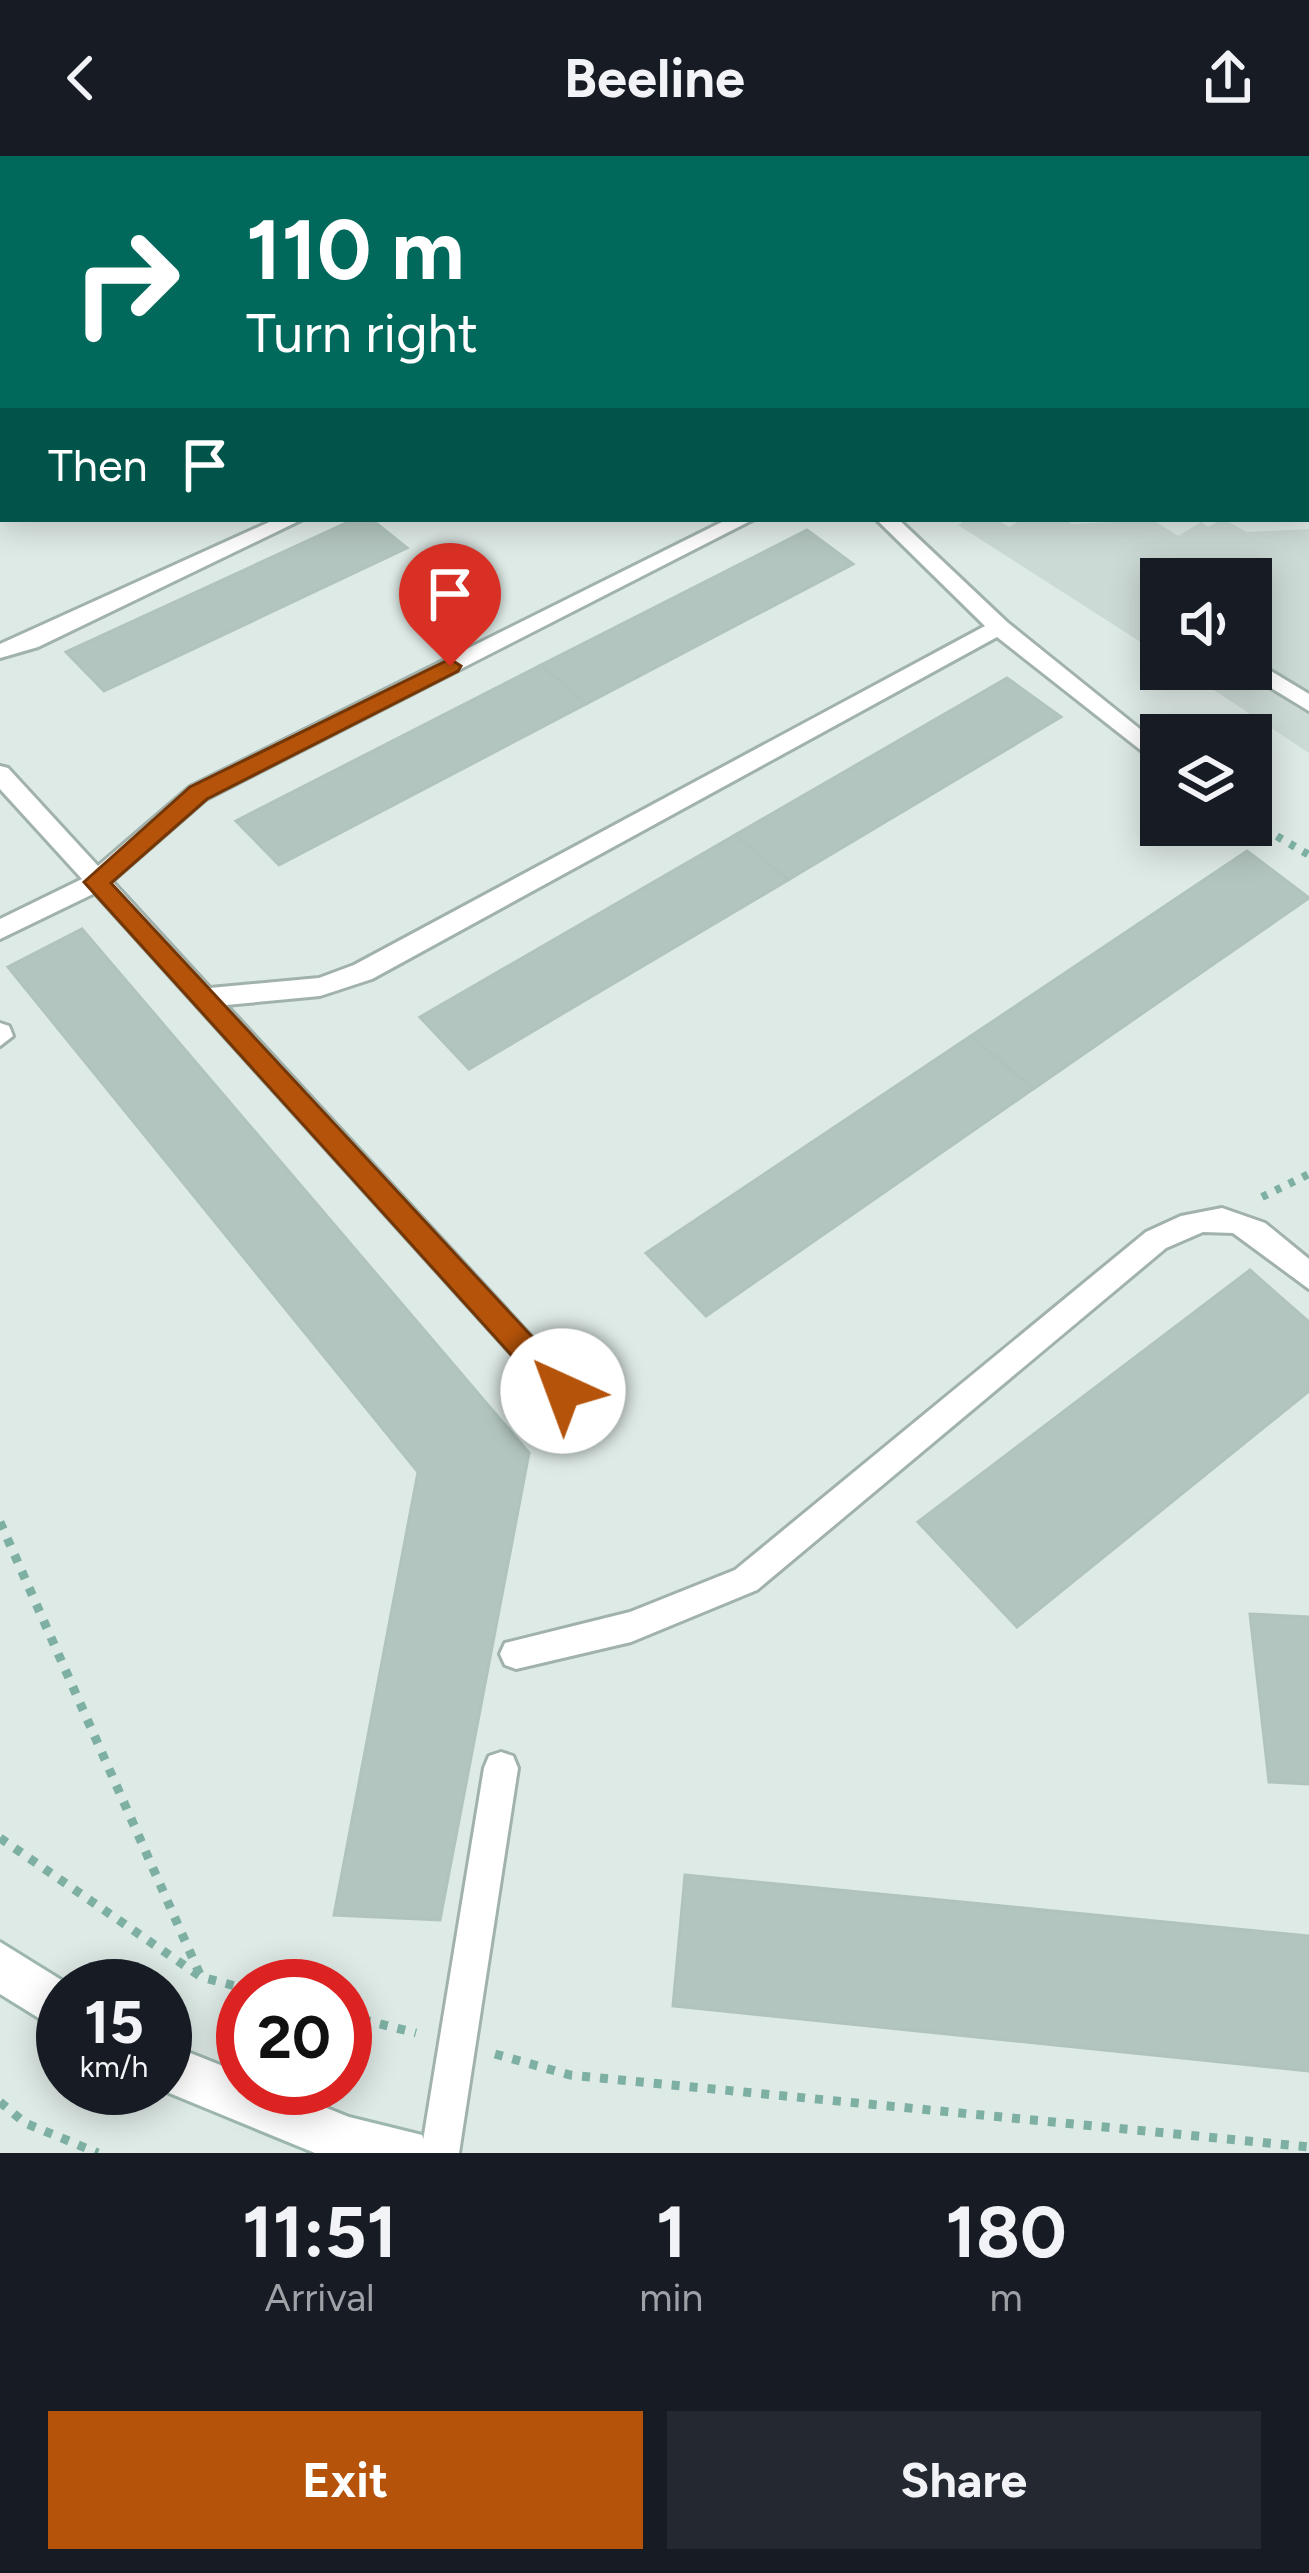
<!DOCTYPE html>
<html lang="en">
<head>
<meta charset="utf-8">
<style>
	body { margin:0; font-family:Figtree,sans-serif; background:#242831; color:#f1f3f6; height:100vh; display:flex; flex-direction:column; font-size:45px; white-space:nowrap }
	* { box-sizing:border-box; margin:0 }
	p { font-size:39px; color:#9ea1a6 }
	.icon { flex:none; width:66px; height:66px; fill:none; stroke:currentColor; stroke-width:2; stroke-linecap:round; stroke-linejoin:round }
	.map { position:relative; height:1997px; overflow:hidden }
	.panel { display:flex; flex-direction:column; background:#171b24; flex:1 }
	.panel>* { flex:none }
	.top-card { position:absolute; left:0px; top:0px; width:1311px; height:366px; box-shadow:0 6px 30px #0003; background:#00695c; color:#fff; overflow:hidden }
	.controls { position:absolute; left:1140px; top:402px; display:grid; gap:24px }
	.controls a { display:grid; place-items:center; width:132px; height:132px; border-radius:0px; background:#171b24; box-shadow:0 6px 30px #0003; font-size:60px }
	.speed { position:absolute; left:36px; top:1803px; display:flex; gap:24px; font-size:60px; font-weight:700; text-align:center }
	.speed>* { display:grid; place-content:center; width:156px; height:156px; border-radius:50%; background:#171b24; box-shadow:0 6px 30px #0003; line-height:1 }
	.speed small { font-size:30px; font-weight:400 }
	.speed .limit { border:18px solid #d22; background:#fff; color:#111 }
	.pin { position:absolute; display:grid; place-items:center; width:102px; height:102px; color:#fff; margin:-123px -51px; border-radius:50% 50% 50% 0; rotate:-45deg; box-shadow:0 0 12px #0007 }
	.pin .icon { rotate:45deg }
	.me { position:absolute; width:132px; margin:-66px; rotate:317deg; stroke-linejoin:round; filter:drop-shadow(0 0 9px #0008) }
	.turn { display:flex; align-items:center; gap:42px; height:252px; padding:0 48px; font-size:54px }
	.turn .icon { width:156px; height:156px; stroke-width:2.5 }
	.turn b { display:block; font-size:84px; line-height:102px }
	.then { display:flex; align-items:center; height:114px; padding:0 48px; background:#0003; gap:24px; font-size:45px }
	.eta { display:flex; justify-content:space-evenly; align-items:center; height:204px; text-align:center }
	.eta b { font-size:72px; font-weight:700; line-height:84px }
	.primary-button { display:flex; gap:24px; margin-top:auto; padding:24px 48px }
	.primary-button a { flex:1; height:138px; border-radius:0px; background:#b45309; color:#fff; font-size:48px; font-weight:700; line-height:138px; text-align:center }
	.primary-button a+a { background:#242831; color:#f1f3f6 }
	header { display:flex; justify-content:space-between; align-items:center; height:156px; padding:0 48px; background:#171b24; font-size:54px; font-weight:700 }
	.map>svg:first-child { display:block }
	.built { fill:#ccdad5 }
	.building { fill:#b3c5bf; stroke:#b0c4bd; stroke-width:3 }
	.lines { fill:none; stroke-linecap:round; stroke-linejoin:round }
	.service-casing { stroke:#a1b2ad; stroke-width:6 }
	.secondary-casing { stroke:#9db7af; stroke-width:6 }
	.path-far2 { stroke:#7db0a3; stroke-width:6; stroke-dasharray:4.5 6; stroke-linecap:butt }
	.path-far1 { stroke:#7db0a3; stroke-width:8; stroke-dasharray:6 9; stroke-linecap:butt }
	.path { stroke:#7db0a3; stroke-width:9; stroke-dasharray:8 10; stroke-linecap:butt }
	.service { fill:#fff; fill-rule:evenodd }
	.secondary { fill:#fff; fill-rule:evenodd }
	.route { fill:#b45309; stroke:#753606; stroke-width:3 }
</style>
</head>
<body>
<header><svg class="icon" aria-label="back" viewBox="0 0 24 24"><path d="M15 5l-7 7 7 7"/></svg>Beeline<svg class="icon" aria-label="share" viewBox="0 0 24 24"><path d="M12 15V3M7 8l5-5 5 5M5 13v7h14v-7"/></svg></header>
<div class="map">
<svg width="1309" height="1997" viewBox="0 0 1309 1997">
	<rect width="100%" height="100%" fill="#deeae6"/>
	<g class="built">
		<path d="M550,0h516l10,3h-526z"/>
		<path d="M968,363h27l14,8 14,-8h41l8,5 81,-4 25,16 23,-14 7,5 15,-8 24,13 62,-3v224l-127,-84h69v-90h-90v76l-203,-130z"/>
	</g>
	<g class="building">
		<path d="M236,0h136l-137,3z"/>
		<path d="M355,363h16l36,29 -303,143 -38,-39z"/>
		<path d="M807,374l46,34 -267,140 -45,-39z"/>
		<path d="M541,509l45,39 -307,161 -43,-44z"/>
		<path d="M1007,522l54,39 -273,163 -53,-45z"/>
		<path d="M735,679l53,45 -319,189 -49,-52z"/>
		<path d="M1247,695l62,47 -276,191 -62,-53z"/>
		<path d="M82,773l447,524 -89,467 -106,-5 84,-443 -410,-505z"/>
		<path d="M971,880l62,53 -327,227 -60,-63z"/>
		<path d="M1250,1114l59,52v69l-292,236 -99,-105z"/>
		<path d="M1250,1458l59,3v167l-40,-2z"/>
		<path d="M685,1719l624,61v135l-636,-65z"/>
	</g>
	<g class="lines">
		<g class="service-casing">
			<g id="service">
				<path d="M402,0h16l1,3h-16z"/>
				<path d="M1050,0h22l2,3h-22z"/>
				<rect x="1179" y="0" width="16" height="3"/>
				<rect x="1308" y="59" width="1" height="10"/>
				<rect x="0" y="142" width="3" height="10"/>
				<path d="M3,315v18l-3,1v-18z"/>
				<rect x="1308" y="347" width="1" height="12"/>
				<path d="M276,363h27l-265,128 -38,11v-14z"/>
				<path d="M728,363h26l-548,280 -94,82 98,107 109,-10 35,-13 631,-339 -109,-107h22l109,103 154,124v20l-164,-129 -625,342 -52,17 -94,9 347,377 5,9 -5,9 -10,4 -10,-4 -458,-507 -95,46v-20l82,-40 -82,-90v-23l8,2 90,98 92,-79z"/>
				<path d="M1251,503l58,35v17l-66,-40 8,-2z"/>
				<path d="M0,867l9,3 4,10 -13,10z"/>
				<path d="M1222,1052l43,15 44,36v30l-76,-56 -30,-1 -37,16 -409,342 -126,52 -115,27 -11,-4 -5,-11 5,-11 125,-31 105,-42 411,-338 35,-16z"/>
				<path d="M501,1596l12,4 5,12 -59,385h-38l63,-385 5,-12z"/>
			</g>
		</g>
		<g class="secondary-casing">
			<g id="secondary">
				<path d="M0,1786l71,44h-8v47l-63,-39z"/>
				<path d="M165,1887l78,31v14h34l72,29 73,18 7,18h-114l-158,-65h8z"/>
			</g>
		</g>
		<g class="path-far2">
			<path d="M163,3l4,-3"/>
			<path d="M0,25l3,-5"/>
		</g>
		<g class="path-far1">
			<path d="M1251,665l58,34"/>
			<path d="M1262,1041l47,-23"/>
		</g>
		<g class="path">
			<path d="M0,1366l201,455"/>
			<path d="M0,1682l201,139 42,11"/>
			<path d="M345,1859l71,18"/>
			<path d="M495,1898l75,21 739,72"/>
			<path d="M0,1946l25,21 73,30"/>
		</g>
		<use href="#service" class="service"/>
		<use href="#secondary" class="secondary"/>
	</g>
	<path class="route" d="M450,503l11,7 -3,5 -251,128 -96,84 463,499 4,9 -4,10 -11,3 -10,-3 -469,-519 106,-95z"/>
</svg>
<div class="controls">
<a><svg class="icon" aria-label="sound" viewBox="0 0 24 24"><path d="M4 9h4l5-4v14l-5-4H4zM17 9q2 3 0 6"/></svg></a>
<a><svg class="icon" aria-label="layers" viewBox="0 0 24 24"><path d="M12 4l9 5-9 5-9-5zM3 14l9 5 9-5"/></svg></a>
</div>
<div class="speed"><div>15<small>km/h</small></div><div class="limit">20</div></div>
<div class="pin" style="left:450px;top:510px;background:#d93025"><svg class="icon" aria-label="arrive" viewBox="0 0 24 24"><path d="M6 21V4h12l-3 4 3 4H6"/></svg></div>
<svg class="me" style="left:563px;top:1235px" viewBox="-20 -20 40 40"><circle r="19" fill="#fff"/><path d="M0-13L10 11 0 6-10 11z" fill="#b45309"/></svg>
<div class="top-card">
<div class="turn"><svg class="icon" aria-label="right" viewBox="0 0 24 24"><path d="M7 20v-9h11M14 6l5 5-5 5"/></svg><div><b>110 m</b>Turn right</div></div>
<div class="then">Then<svg class="icon" aria-label="arrive" viewBox="0 0 24 24"><path d="M6 21V4h12l-3 4 3 4H6"/></svg></div>
</div>
</div>
<section class="panel">
<div class="eta">
<div><b>11:51</b><p>Arrival</p></div>
<div><b>1</b><p>min</p></div>
<div><b>180</b><p>m</p></div>
</div>
<div class="primary-button"><a>Exit</a><a>Share</a></div>
</section>
</body>
</html>
